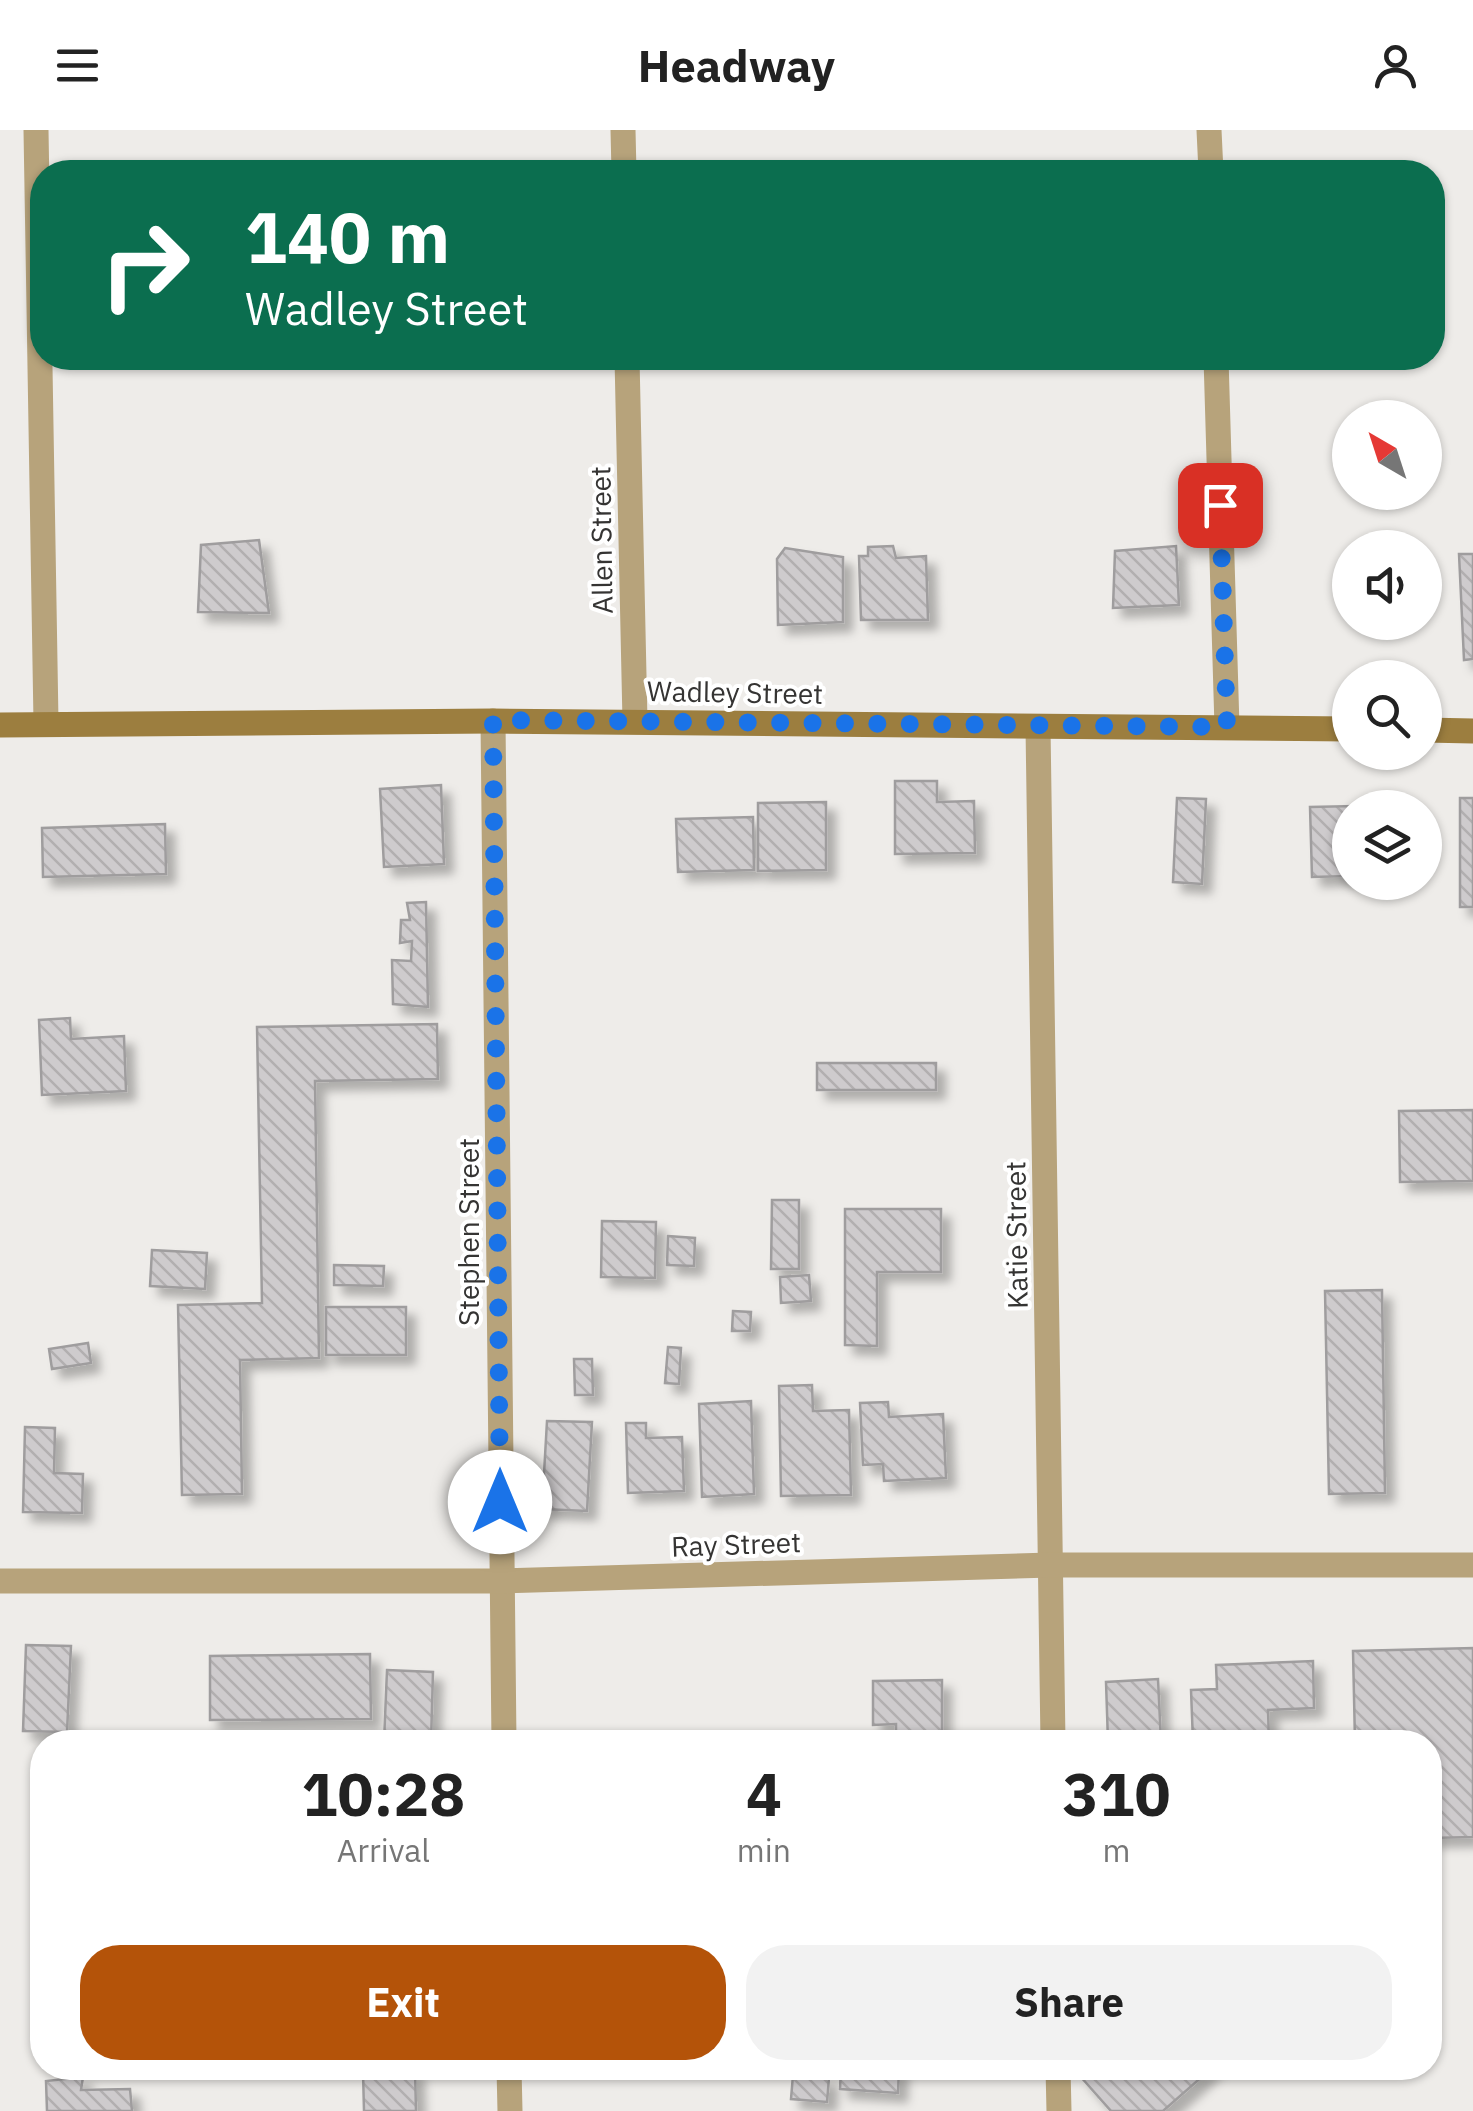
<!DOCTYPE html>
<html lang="en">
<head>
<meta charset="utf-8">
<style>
	body { margin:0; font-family:"IBM Plex Sans",sans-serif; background:#f2f2f2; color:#222; height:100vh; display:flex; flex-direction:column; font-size:38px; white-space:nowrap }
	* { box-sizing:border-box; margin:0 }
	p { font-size:32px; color:#767676 }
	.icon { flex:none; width:55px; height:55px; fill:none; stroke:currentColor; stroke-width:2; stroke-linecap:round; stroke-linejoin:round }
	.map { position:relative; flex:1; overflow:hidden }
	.panel { position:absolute; left:30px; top:1600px; width:1412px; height:350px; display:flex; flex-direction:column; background:#fff; border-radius:40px; box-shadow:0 2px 8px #0004 }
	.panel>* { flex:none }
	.hud { position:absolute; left:30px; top:30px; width:1415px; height:210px; border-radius:40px; box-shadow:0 2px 8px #0004; background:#0b6e4f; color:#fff; overflow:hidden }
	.needle { width:65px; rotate:321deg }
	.controls { position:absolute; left:1332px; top:270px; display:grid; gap:20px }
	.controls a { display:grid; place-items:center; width:110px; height:110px; border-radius:50%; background:#fff; box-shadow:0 2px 8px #0004; font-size:50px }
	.pin { position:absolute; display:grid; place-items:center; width:85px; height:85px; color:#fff; margin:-42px; border-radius:20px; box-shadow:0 5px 15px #0006 }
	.me { position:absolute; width:110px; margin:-55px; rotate:0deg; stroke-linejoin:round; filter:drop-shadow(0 0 8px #0008) }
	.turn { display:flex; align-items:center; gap:35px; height:210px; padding:0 50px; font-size:45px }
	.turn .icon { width:130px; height:130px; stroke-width:2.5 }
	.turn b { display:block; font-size:70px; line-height:85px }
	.eta { display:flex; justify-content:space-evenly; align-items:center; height:170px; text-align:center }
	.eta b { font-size:60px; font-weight:700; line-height:70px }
	.cta { display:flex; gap:20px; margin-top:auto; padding:20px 50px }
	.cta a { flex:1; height:115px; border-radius:40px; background:#b45309; color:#fff; font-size:40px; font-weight:700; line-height:115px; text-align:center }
	.cta a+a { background:#f2f2f2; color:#222 }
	header { display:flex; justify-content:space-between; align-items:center; height:130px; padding:0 50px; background:#fff; font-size:45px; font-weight:700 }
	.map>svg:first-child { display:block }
	.building { fill:url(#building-back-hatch); stroke:#9f9d9e; stroke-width:2.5; filter:url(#shadow) }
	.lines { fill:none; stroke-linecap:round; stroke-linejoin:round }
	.street { stroke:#b7a37b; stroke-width:25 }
	.secondary { stroke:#9c7e3f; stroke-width:25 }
	.route { stroke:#1a73e8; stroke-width:18; stroke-dasharray:0 32.4 }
	.labels { text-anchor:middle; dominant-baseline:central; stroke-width:8; stroke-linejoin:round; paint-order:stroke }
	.street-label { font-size:28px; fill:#353433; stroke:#fff }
</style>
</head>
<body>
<header><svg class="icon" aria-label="menu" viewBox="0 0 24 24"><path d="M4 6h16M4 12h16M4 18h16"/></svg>Headway<svg class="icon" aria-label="person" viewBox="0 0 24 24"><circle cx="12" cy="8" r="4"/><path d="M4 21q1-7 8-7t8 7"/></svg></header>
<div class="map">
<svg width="1473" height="1981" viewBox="0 0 1473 1981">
	<defs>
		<pattern id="building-back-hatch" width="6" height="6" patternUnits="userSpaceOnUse" patternTransform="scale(2.5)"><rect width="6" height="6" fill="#cecbcd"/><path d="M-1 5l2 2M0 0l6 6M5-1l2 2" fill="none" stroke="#b2afb0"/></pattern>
		<filter id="shadow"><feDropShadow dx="9" dy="9" stdDeviation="5" flood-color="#0004"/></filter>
	</defs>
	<rect width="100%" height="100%" fill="#eeece9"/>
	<g class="building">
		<path d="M259,410l10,73 -71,-1 3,-67z"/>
		<path d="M893,416l3,12 30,-2 2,64h-67l-2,-64h9v-9z"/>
		<path d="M1176,416l3,59 -66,3 2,-57z"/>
		<path d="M785,418l58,9v65l-65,3 -1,-66z"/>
		<path d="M1459,424h14v105l-9,1z"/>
		<path d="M895,651h42v21l37,-1 1,52 -80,1z"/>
		<path d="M441,655l3,79 -60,3 -4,-78z"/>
		<path d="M1177,668l29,1 -4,85 -29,-2z"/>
		<rect x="1460" y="668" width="13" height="109"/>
		<path d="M826,672v68l-68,1v-68z"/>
		<path d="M1353,676l-3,2v68l-38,1 -2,-70z"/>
		<path d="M753,687l1,53 -76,2 -2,-53z"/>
		<path d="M165,694l1,50 -123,3 -1,-49z"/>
		<path d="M426,772l2,105 -35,-3 -1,-44 19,1 1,-20 -12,2 1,-23h9l-3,-17z"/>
		<path d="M70,888l1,21 53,-3 2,55 -84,4 -3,-75z"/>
		<path d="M437,894l1,55 -123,2 4,277 -79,2 2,134 -60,1 -4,-190 84,-2 -5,-276z"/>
		<rect x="817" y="933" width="119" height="27"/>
		<path d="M1473,980v71l-73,1 -1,-71z"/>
		<path d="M772,1070h27v69h-28z"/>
		<path d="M845,1079h96v63h-64v74l-32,-1z"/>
		<path d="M602,1091l54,1 -1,56 -54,-1z"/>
		<path d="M668,1106l27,2 -1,28 -27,-1z"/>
		<path d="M152,1120l55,3 -2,36 -55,-3z"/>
		<path d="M334,1135l50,1 -1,20 -49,-1z"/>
		<path d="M809,1145l2,26 -30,2 -1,-26z"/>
		<path d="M1382,1160l3,203 -56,1 -4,-203z"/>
		<rect x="326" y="1177" width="80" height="48"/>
		<path d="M733,1181l18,1 -1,19h-18z"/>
		<path d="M88,1213l3,20 -39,6 -3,-20z"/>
		<path d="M668,1217l13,1 -2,36 -14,-1z"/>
		<path d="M574,1229h18l1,36h-18z"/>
		<path d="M812,1255l1,26 36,-1 2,85 -70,1 -2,-110z"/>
		<path d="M751,1271l3,93 -52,3 -3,-93z"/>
		<path d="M888,1272l1,15 54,-3 3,64 -62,3 -1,-17 -20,1 -3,-62z"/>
		<path d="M547,1291l45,1 -5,89 -45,-2z"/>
		<path d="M626,1293h20v15l36,-1 2,54 -56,2z"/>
		<path d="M25,1297l30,1 -1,45 29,1 -1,39 -59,-1z"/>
		<path d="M26,1515l45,1 -4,86 -44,-1z"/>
		<path d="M1473,1518v189l-43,1v-96h-75l-2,-91z"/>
		<path d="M370,1524l1,65 -161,1v-64z"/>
		<path d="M1313,1531l1,47 -46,2 1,32h-76l-2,-52 26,-1 -1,-24z"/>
		<path d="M387,1540l46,2 -2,70h-47z"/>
		<path d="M1158,1549l3,63h-53l-2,-60z"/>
		<path d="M942,1550v62h-46v-18l-23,1v-44z"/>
		<path d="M749,1608v4h-77v-3z"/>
		<path d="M192,1610l47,1v1h-47z"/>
		<path d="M841,1938h58l-1,25 -58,-4z"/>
		<path d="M1090,1938h122l-49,43h-52l-31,-35z"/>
		<path d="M415,1940l1,41h-52l-1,-39z"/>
		<path d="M793,1945l36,3 -2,24 -36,-3z"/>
		<path d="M83,1947l-2,13 49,-1 2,22h-85l-1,-30z"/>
	</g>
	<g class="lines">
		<g class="street">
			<path d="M36,0l10,592"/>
			<path d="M623,0l1,42"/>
			<path d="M1209,0l2,42"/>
			<path d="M627,228l8,363"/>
			<path d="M1216,228l11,369"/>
			<path d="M493,591l11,1021"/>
			<path d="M1038,597l15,1015"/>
			<path d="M0,1451h501l550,-16h422"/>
			<path d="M509,1938l1,43"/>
			<path d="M1058,1938l1,43"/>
		</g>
		<g class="secondary">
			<path d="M0,595l493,-4 857,8"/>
			<path d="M1425,600l48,1"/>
		</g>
	</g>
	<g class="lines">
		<path class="route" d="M500,1372l-7,-782 734,7 -7,-222"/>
	</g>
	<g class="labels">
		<g class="street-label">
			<text transform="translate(601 410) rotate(-91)">Allen Street</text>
			<text transform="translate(735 562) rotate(1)">Wadley Street</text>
			<text transform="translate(468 1102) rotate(-90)">Stephen Street</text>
			<text transform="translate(1016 1105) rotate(-91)">Katie Street</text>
			<text transform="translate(736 1414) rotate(-2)">Ray Street</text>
		</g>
	</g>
</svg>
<div class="controls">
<a><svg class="needle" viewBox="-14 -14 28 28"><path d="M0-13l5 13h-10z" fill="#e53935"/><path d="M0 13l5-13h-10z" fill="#767676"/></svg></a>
<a><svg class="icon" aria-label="sound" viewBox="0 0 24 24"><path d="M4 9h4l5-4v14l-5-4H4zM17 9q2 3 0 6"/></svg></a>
<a><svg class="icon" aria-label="search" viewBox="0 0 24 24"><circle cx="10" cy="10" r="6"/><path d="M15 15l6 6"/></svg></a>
<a><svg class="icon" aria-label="layers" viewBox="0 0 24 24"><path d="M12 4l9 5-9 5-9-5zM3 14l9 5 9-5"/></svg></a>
</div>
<div class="pin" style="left:1220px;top:375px;background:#d93025"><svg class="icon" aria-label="arrive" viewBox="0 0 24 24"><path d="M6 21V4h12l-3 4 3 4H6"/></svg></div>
<svg class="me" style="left:500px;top:1372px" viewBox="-20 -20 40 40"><circle r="19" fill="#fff"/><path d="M0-13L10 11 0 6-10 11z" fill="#1a73e8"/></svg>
<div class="hud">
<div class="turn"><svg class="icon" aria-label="right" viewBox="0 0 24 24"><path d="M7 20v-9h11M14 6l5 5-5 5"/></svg><div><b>140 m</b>Wadley Street</div></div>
</div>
<section class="panel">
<div class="eta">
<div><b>10:28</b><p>Arrival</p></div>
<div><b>4</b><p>min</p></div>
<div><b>310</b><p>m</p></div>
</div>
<div class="cta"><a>Exit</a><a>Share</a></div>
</section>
</div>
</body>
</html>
